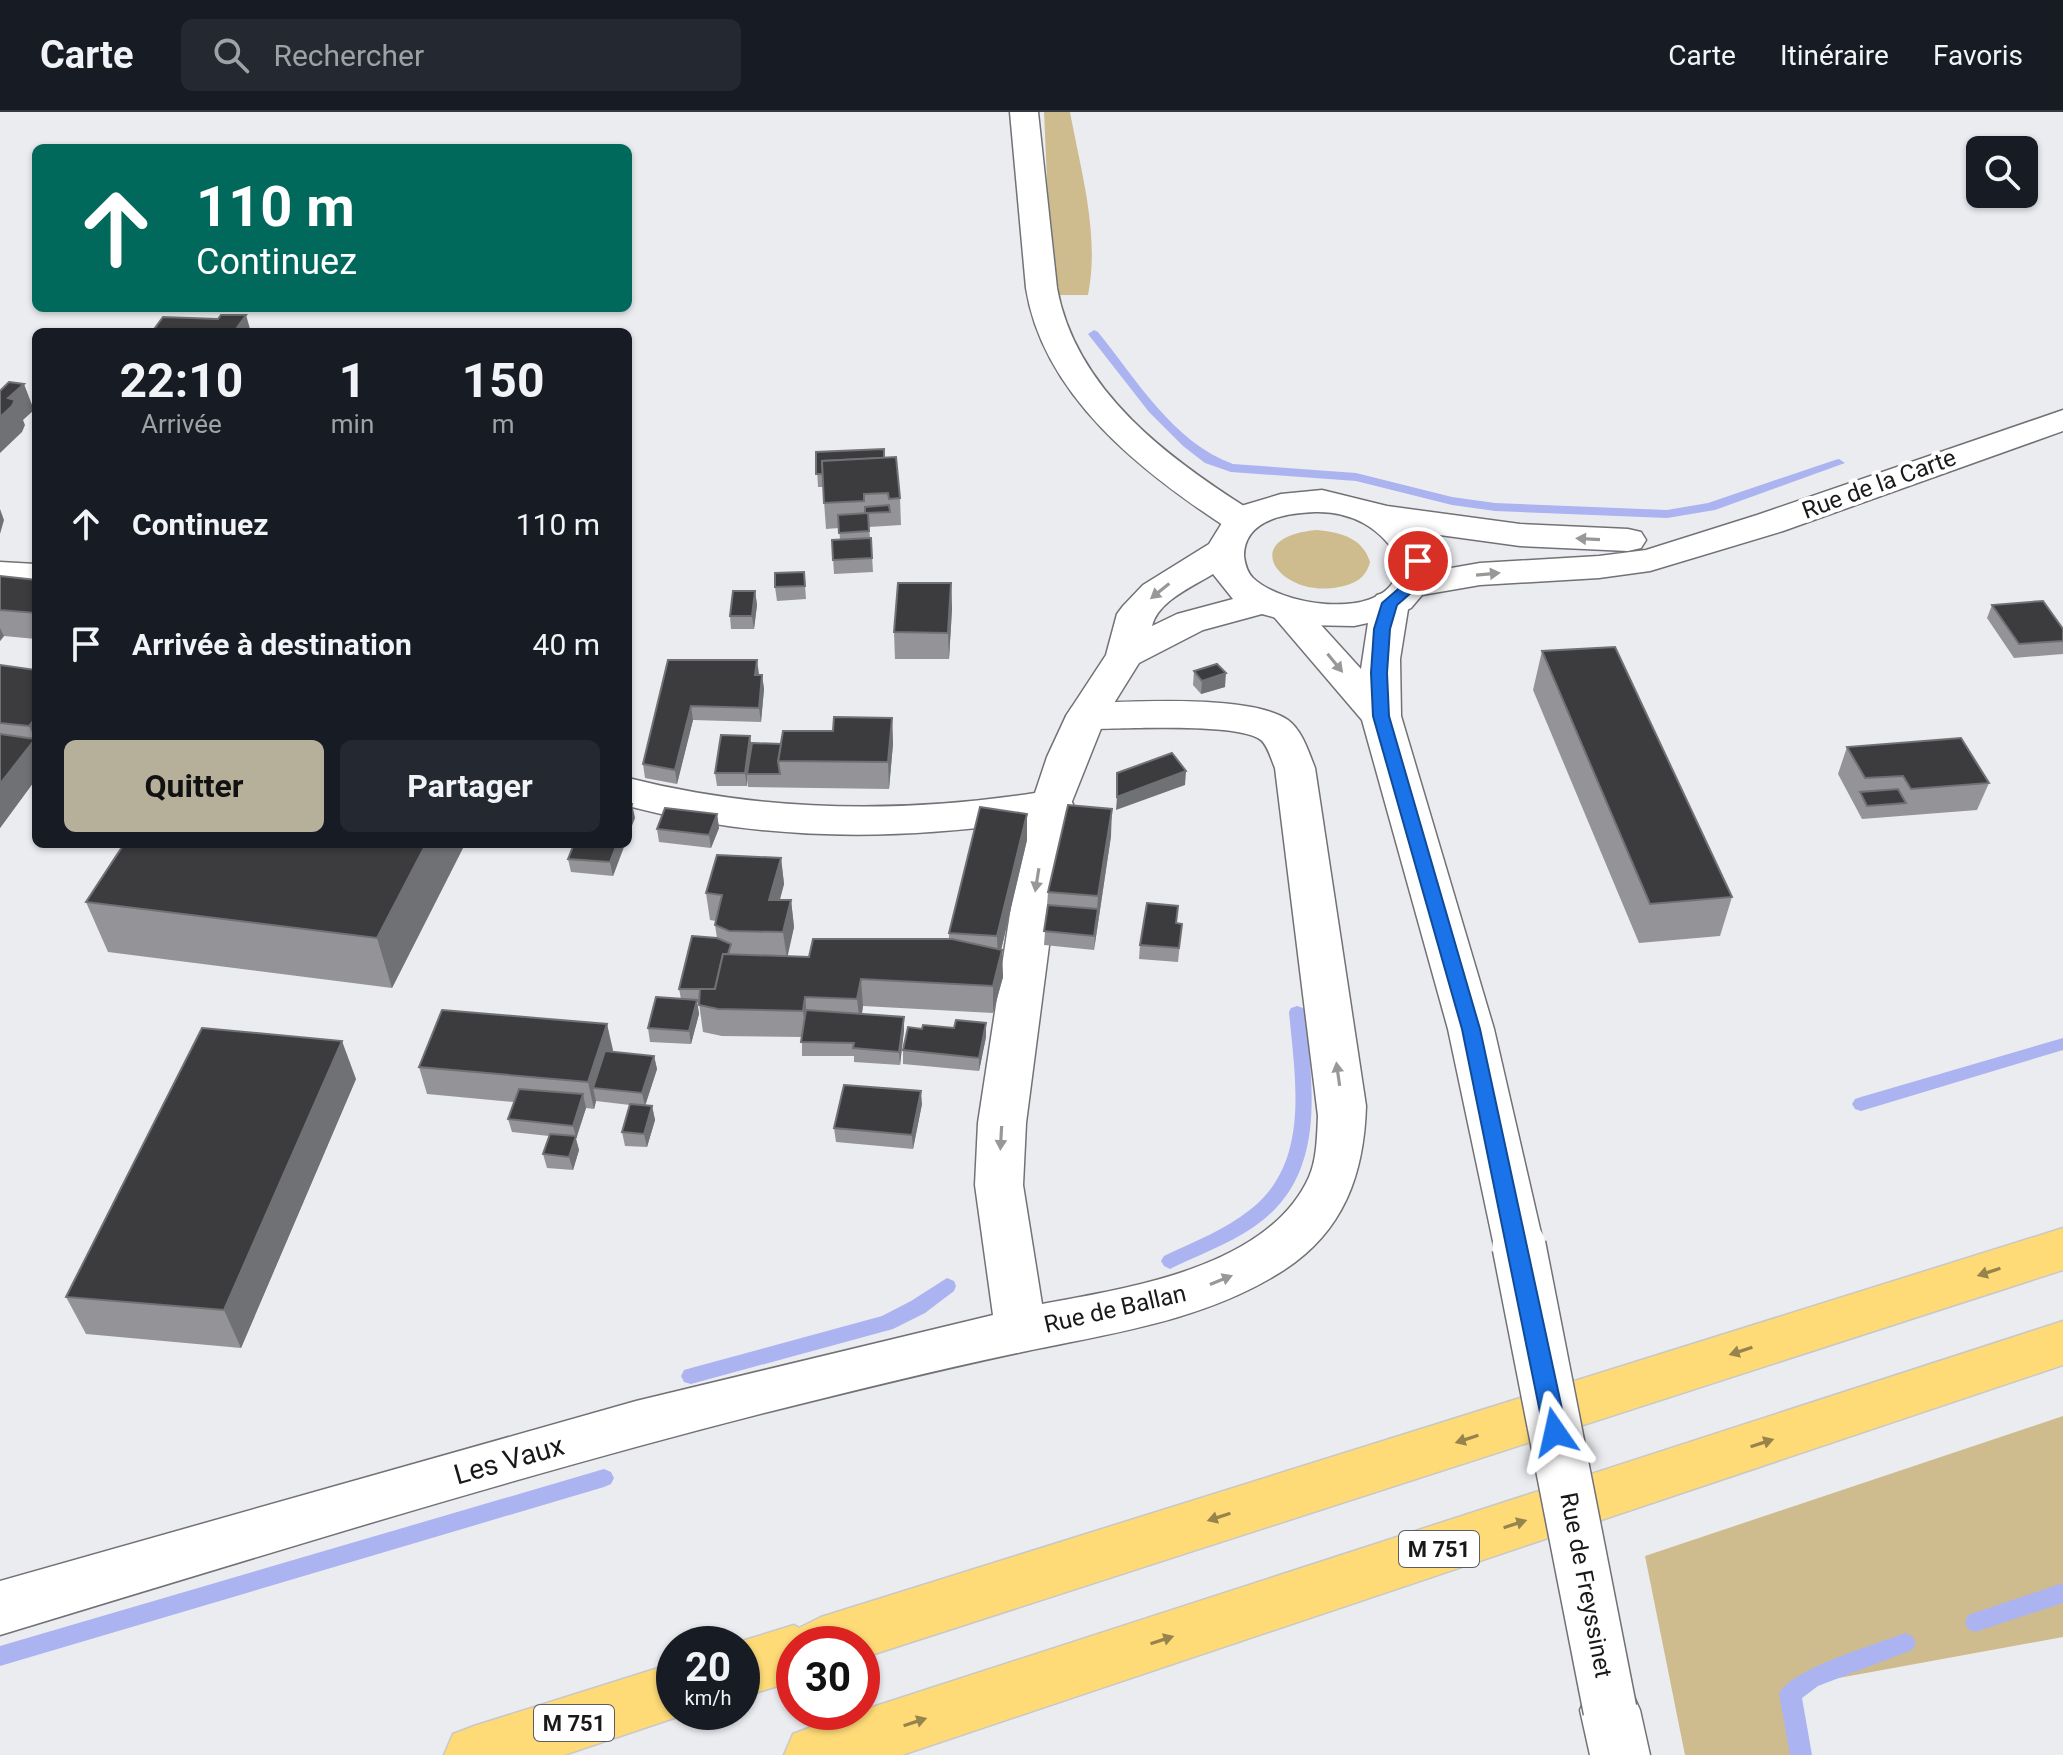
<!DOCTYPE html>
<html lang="fr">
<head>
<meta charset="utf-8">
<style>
	body { margin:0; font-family:Roboto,sans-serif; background:#242831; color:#f1f3f6; height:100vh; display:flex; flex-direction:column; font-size:30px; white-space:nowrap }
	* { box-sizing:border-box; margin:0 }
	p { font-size:26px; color:#9ea1a6 }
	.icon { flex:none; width:44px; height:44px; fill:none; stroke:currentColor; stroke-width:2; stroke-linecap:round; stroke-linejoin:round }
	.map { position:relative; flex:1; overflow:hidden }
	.side { position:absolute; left:32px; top:216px; width:600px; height:520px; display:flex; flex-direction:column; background:#171b24; border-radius:12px; box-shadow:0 2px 6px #0004 }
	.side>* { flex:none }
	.hud { position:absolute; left:32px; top:32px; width:600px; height:168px; border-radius:12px; box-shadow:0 2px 6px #0004; background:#00695c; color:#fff; overflow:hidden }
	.fabs { position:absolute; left:1966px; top:24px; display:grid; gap:16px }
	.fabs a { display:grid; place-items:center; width:72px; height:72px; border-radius:12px; background:#171b24; box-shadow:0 2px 6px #0004; font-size:40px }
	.speed { position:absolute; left:656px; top:1514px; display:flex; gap:16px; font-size:40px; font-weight:700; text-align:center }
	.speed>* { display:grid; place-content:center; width:104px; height:104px; border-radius:50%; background:#171b24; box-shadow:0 2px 6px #0004; line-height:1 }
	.speed small { font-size:20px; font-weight:400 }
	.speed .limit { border:12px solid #d22; background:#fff; color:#111 }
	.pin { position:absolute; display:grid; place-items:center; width:68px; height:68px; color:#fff; margin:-34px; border:4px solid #fff; border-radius:50%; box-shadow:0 2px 8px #0007 }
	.me { position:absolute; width:88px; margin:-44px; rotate:349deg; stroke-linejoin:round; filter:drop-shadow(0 0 6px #0008) }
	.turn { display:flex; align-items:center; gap:28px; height:168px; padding:0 32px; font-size:36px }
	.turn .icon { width:104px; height:104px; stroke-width:2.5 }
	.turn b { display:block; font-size:56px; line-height:68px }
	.eta { display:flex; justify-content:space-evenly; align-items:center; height:136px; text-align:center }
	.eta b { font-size:48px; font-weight:700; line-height:56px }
	.cta { display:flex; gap:16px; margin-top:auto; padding:16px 32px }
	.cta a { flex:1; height:92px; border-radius:12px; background:#b6b09b; color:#111; font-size:32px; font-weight:700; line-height:92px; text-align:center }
	.cta a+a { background:#242831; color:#f1f3f6 }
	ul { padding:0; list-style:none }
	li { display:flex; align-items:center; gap:24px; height:120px; padding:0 32px }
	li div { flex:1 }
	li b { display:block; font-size:30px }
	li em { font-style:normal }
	header { display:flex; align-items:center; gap:48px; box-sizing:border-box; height:112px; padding:0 40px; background:#171b24; border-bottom:2px solid #363941 }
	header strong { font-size:38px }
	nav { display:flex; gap:44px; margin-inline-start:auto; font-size:28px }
	.search { width:560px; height:72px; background:#242831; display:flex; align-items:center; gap:20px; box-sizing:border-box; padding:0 28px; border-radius:12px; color:#9ea1a6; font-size:30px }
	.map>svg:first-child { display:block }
	.green { fill:#cebc8f }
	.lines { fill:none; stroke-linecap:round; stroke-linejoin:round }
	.stream { fill:#acb3f1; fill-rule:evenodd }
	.minor-casing { stroke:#727276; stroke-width:3 }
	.tertiary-casing { stroke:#727276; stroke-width:3 }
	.trunk-casing { stroke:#c8c8c8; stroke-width:3 }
	.minor { fill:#fff; fill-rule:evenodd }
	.tertiary { fill:#fff; fill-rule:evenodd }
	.trunk { fill:#fedb77; fill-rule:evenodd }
	.minor-bridge-casing { stroke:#727276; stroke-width:56; stroke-linecap:butt }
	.minor-bridge { stroke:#fff; stroke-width:53 }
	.wall { fill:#949498 }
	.shaded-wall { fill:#707174 }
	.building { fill:#3c3c3f; stroke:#707174; stroke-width:2 }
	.oneway { fill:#989898 }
	.oneway2 { fill:#97844d }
	.route { fill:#1a73e8; stroke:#114b97; stroke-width:2 }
	.labels { text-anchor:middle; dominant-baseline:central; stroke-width:8; stroke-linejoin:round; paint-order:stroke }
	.shield { fill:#fff; stroke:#5e5e5f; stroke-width:2 }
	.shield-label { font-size:22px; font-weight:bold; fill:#19191a }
	.street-label { font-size:24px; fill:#19191a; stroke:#fff }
	.near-street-label { font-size:28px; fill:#19191a; stroke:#fff }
</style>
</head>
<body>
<header>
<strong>Carte</strong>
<div class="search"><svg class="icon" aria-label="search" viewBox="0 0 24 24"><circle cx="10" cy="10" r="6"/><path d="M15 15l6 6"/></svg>Rechercher</div>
<nav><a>Carte</a><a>Itinéraire</a><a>Favoris</a></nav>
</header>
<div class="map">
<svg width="2063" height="1643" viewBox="0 0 2063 1643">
	<rect width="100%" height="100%" fill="#ebecf0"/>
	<g class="green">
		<path d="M1044,0h26c11,60 30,123 18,183h-29l-10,-70z"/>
		<path d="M1317,418c23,2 46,8 53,32 -4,16 -15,22 -31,25 -59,12 -104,-50 -22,-57z"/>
		<path d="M2063,1304v221l-268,49 12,69h-122l-40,-199z"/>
	</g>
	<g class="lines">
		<g class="stream">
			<path d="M1094,218l4,2c38,47 76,111 135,132l123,9 96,24 43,6 172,7 41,-7 127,-43 4,-1 6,4 -130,47 -48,8 -172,-7 -43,-6 -96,-24 -125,-9 -26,-9 -22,-17 -34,-34 -61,-78z"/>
			<path d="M1297,894l6,2 2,4c7,71 22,157 -42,208 -25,20 -57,32 -87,46l-6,3 -6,-3 -3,-5 3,-5c29,-14 61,-26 87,-47 60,-47 44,-130 38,-197l2,-4z"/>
			<path d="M2063,926v12l-202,61 -6,-2 -3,-5 3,-5 6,-2z"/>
			<path d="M947,1166l7,3 2,5 -2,5 -29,22 -32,16 -202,55 -7,-2 -3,-6 3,-6 7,-2 191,-52 29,-15z"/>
			<path d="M604,1357l7,3 3,6 -3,6 -7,3 -604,179v-20z"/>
			<path d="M2063,1471v20l-88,29 -7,-3 -3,-7 3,-7z"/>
			<path d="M1905,1521l7,3 4,7 -4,7 -94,36 -16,12 10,57h-22l-11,-61c11,-25 98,-50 126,-61z"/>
		</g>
		<g class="minor-casing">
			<g id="minor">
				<path d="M1010,0h28l19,176c19,104 115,173 198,225l5,8 -5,8 -13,3 -13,-3c-86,-56 -186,-133 -203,-241z"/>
				<path d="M1390,479l13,4 6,8 -9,56 1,57 93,313 50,217 -7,14 -18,7 -18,-7 -7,-14 -46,-217 -86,-309 -93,-109 6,-8 13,-4 13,4 60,66 10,-66 6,-8z"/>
				<path d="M1086,591c47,-1 164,-9 202,17 14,10 21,33 27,48l51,338c-2,68 -22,125 -82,164 -79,51 -173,63 -262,82 -85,18 -170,39 -254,60 -259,66 -513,146 -768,223v-54l636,-180 357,-86 -18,-130 3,-62 40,-262 13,-57 6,-10 15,-4 15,4 6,10 -13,57 -34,262 -3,62 19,119c86,-16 226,-36 267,-127 8,-18 8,-41 9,-61l-43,-348c-4,-9 -7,-22 -14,-28 -21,-18 -143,-11 -175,-11l-14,-4 -6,-9 6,-9z"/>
				<path d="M1610,1569l21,9 9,20 10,45h-60l-10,-45 9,-20z"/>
			</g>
		</g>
		<g class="tertiary-casing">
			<g id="tertiary">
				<path d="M2063,298v21l-280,100 -133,40 -51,7 -119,7 -58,10 -11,13 -20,10 -37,8 -51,-1 -41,-11 -59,16 -64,33 -33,53 -39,98 -15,4c-144,23 -283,25 -424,-12v-28c135,34 270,36 407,15l12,-36 19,-41 40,-61 11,-41 6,-8 20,-21 66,-41 13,-21 19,-17 40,-12 41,-4 65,16 133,18 108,5 13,3 5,8 -5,8 -13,3 -108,-5 -102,-14 18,29 -2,10 46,-8 119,-7 47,-6 111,-35zM1315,400c37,-1 67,16 85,49 -2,6 -2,13 -5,18 -21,41 -114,26 -142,-1 -6,-6 -8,-14 -9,-22 0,-37 43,-43 71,-44zM1213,462l20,25 -56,15 -25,12c6,-25 40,-39 61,-52z"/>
				<path d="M0,450l36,2v22l-36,-2z"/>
			</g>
		</g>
		<g class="trunk-casing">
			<g id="trunk">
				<path d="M2063,1116v42l-1201,388v-14h-68v37l-52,16v-53h-7l7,-3 52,-16 5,3 22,-11z"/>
				<path d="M2063,1209v44l-1161,390h-118l9,-21 21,-8z"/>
				<path d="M674,1551v49h18l-128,43h-120l9,-21 21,-8z"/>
			</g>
		</g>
		<use href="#minor" class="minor"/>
		<use href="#tertiary" class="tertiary"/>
		<use href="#trunk" class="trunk"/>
		<g class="minor-bridge-casing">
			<path id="minor-bridge" d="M1519,1134l91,464"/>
		</g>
		<use href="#minor-bridge" class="minor-bridge"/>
	</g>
	<g class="wall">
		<path d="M816,340l68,6 16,40 1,27 -32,2 1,11h1l2,34 -39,2 -2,-34 8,-1 -1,-11 -13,1 -3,-42h-5z"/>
		<path d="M804,460l2,27 -29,2 -2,-14z"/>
		<path d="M0,464l36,4v59l-32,-3 -4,5z"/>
		<path d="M951,471l1,26 -3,50h-54l-1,-27z"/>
		<path d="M755,479l2,14 -3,24h-23l-1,-13z"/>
		<path d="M1992,493l71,24v25l-49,4 -27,-40z"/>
		<path d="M1542,539l190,246 -12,39 -81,7 -106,-253z"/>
		<path d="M668,548l94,15 2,14 -3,33 -68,-2 -16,64 -32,-6 -2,-14z"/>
		<path d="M0,553l36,5v109l-36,49z"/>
		<path d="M1194,559l31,16 -24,7 -8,-9z"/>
		<path d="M892,606l1,26 -4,45 -141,-2 -1,-7v6h-30l-2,-13 36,-28 30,-1z"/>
		<path d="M1847,635l142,36 -12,27 -115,9 -24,-45z"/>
		<path d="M717,702l2,14 -8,20 -52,-6 -2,-13z"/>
		<path d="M1027,702v26l-26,110 2,27 -10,36 -130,-7 -1,8 42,16 -4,35 -46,-3v-6h-52v-19l-80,-1 -19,-4 -4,-29h-2l2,11 -8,30 -41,-2 -2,-14 33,-29 -2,-10 38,-51 -2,-13 1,-4 -6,-1 -4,-27 75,-35 3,26 -4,16h11l3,27 -7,29 22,1 140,-18v-6z"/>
		<path d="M1111,724l-17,114 -50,-5 4,-53z"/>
		<path d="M465,732l-73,144 -284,-36 -22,-50z"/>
		<path d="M625,732l-12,32 -42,-4 -3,-13z"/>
		<path d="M1177,811l5,1 -4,38 -39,-3 1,-14z"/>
		<path d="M607,912l5,28 42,4 3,13 -12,37h7l3,14 -8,27 -22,-1 -3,-14 8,-27 -34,-4 -2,8 -8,-1 -10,31 3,11 -6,20 -26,-2 -4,-14 6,-18 -37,-4 -4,-13 6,-17 -87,-8 -8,-27z"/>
		<path d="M986,925l-7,34 -76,-7v-14z"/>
		<path d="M356,967l-115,269 -155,-14 -20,-37z"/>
		<path d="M922,992l-9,45 -77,-7 -2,-14z"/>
	</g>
	<g class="shaded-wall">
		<path d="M246,203l5,17h-17z"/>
		<path d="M24,272l10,26 -11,10 2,5 -3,7 -22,21v-36l8,-19z"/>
		<path d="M0,397l4,11 -4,14z"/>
		<path d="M951,471l1,26 -3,50 -1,-26z"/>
		<path d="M755,479l2,14 -3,24 -2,-13z"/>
		<path d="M0,516l4,8 -4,5z"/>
		<path d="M757,548l2,14 -2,15 -2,-14z"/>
		<path d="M1226,561l-1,14 -24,7 1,-13z"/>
		<path d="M762,563l2,14 -3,33 -2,-14z"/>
		<path d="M691,594l2,14 -16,64 -2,-14z"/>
		<path d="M36,606v61l-36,49v-44l35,-45 -6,-13z"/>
		<path d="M892,606l1,26 -4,45 -1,-27z"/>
		<path d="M750,624l2,13 -5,25v12l-2,-13z"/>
		<path d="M1186,659l-1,14 -69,25 1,-13z"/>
		<path d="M632,692l3,14 -7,18v-21z"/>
		<path d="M1112,697l-1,27 -17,114 4,-54z"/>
		<path d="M717,702l2,14 -8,20 -2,-13z"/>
		<path d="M1027,702v26l-29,123 -1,-27z"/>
		<path d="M426,732h39l-73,144 -15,-50z"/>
		<path d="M617,732h8l-12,32 -3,-14z"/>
		<path d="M781,746l3,26 -12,43 -3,-27z"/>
		<path d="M791,788l3,27 -7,32 -4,-27z"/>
		<path d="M1002,838l1,27 -10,36v-27z"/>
		<path d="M861,867l2,27 -3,19 -3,-26z"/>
		<path d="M805,885l3,27 -2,13 -3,-26z"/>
		<path d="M697,888l2,14 -8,30 -2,-13z"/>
		<path d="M904,905v13l-4,35 -1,-13z"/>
		<path d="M986,911v14l-7,34v-13z"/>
		<path d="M607,912l6,26 -13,38h-7l3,13 -2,8 -6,-27z"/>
		<path d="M342,929l14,38 -115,269 -17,-38z"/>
		<path d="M654,944l3,13 -12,37 -3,-13z"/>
		<path d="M921,979l1,13 -9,45 -1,-14z"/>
		<path d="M583,982l3,14 -10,31 3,11 -6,20 -4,-13 7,-20 -3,-11z"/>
		<path d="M652,994l3,14 -8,27 -3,-13z"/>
	</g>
	<g class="building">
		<path d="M221,203h25l-12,17h-82l11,-15 55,2z"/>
		<path d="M9,270l15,2 -16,14 7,2 -3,6 -12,11v-26z"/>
		<path d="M884,337v9l-62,3 1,13h-7v-22z"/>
		<path d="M896,345l4,41 -11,1 -1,-6 -24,1v7l-40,2 -2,-42z"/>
		<path d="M889,393l1,7 -25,1v-6z"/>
		<path d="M868,401l1,18 -30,2 -1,-18z"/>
		<path d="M871,426l1,20 -39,2 -1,-20z"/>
		<path d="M804,460l1,14 -30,1v-14z"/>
		<path d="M0,464l36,4v33l-36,-3z"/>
		<path d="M898,471h53l-3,50 -54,-1z"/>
		<path d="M733,479h22l-3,25h-22z"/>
		<path d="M2043,489l20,28v12l-44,3 -27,-39z"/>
		<path d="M1615,535l117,250 -82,7 -108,-253z"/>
		<path d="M668,548h89l-2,15h7l-3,33 -68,-2 -16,64 -32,-6z"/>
		<path d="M1217,552l9,9 -24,8 -8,-10z"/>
		<path d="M0,553l36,5v48l-7,8 -29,-3z"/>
		<path d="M834,605l58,1 -4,44 -110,-1 5,-30h50z"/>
		<path d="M0,622l35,5 -35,45z"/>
		<path d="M721,623l29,1 -5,37h-30z"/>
		<path d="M1961,626l28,45 -78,6 -8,-13 -38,2 -18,-31z"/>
		<path d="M752,631l29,1 -3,17 2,13h-33z"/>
		<path d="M1172,641l14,18 -69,26v-24z"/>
		<path d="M1898,677l8,14 -39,3 -7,-14z"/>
		<path d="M628,691l4,1 -4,11z"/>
		<path d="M1068,693l44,4 -14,87 -50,-4z"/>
		<path d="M980,695l47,7 -30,122 -48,-3z"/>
		<path d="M665,696l52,6 -8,21 -52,-6z"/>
		<path d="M124,732h302l-49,94 -291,-36z"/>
		<path d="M574,732h43l-7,18 -42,-3z"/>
		<path d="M717,743l64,3 -12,42h22l-8,32 -54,-1 -14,-6 7,-30 -16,-2z"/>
		<path d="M1147,791l31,3 -2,17 6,1 -3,24 -39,-3z"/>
		<path d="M1048,793l50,4 -4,27 -50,-5z"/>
		<path d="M692,824l25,2 14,6 -3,10h-5l-8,35h-36z"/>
		<path d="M813,827h139l50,11 -9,36 -132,-7 -4,20 -52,-2 -2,14 -85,-2 -19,-4 1,-16h15l8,-35 86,3z"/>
		<path d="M656,885l41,3 -8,31 -41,-3z"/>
		<path d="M442,898l165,14 -19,58 -169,-15z"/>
		<path d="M806,898l98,7 -5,35 -46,-4 1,-5 -53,-1z"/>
		<path d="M956,908l30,3 -7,35 -76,-8 5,-23 14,2 1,-4 31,3z"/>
		<path d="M202,916l140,13 -118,269 -158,-13z"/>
		<path d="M605,939l49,5 -12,37 -49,-5z"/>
		<path d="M844,973l77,6 -9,44 -78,-7z"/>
		<path d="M519,977l64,5 -10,32 -65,-7z"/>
		<path d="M630,992l22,2 -8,28 -22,-2z"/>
		<path d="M550,1022l26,2 -7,21 -26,-3z"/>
	</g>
	<defs><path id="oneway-solid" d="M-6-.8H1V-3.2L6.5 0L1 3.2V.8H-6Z" transform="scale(2)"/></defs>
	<g class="oneway">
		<use href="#oneway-solid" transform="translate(1588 427) rotate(-177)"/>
		<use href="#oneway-solid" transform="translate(1488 462) rotate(-5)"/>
		<use href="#oneway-solid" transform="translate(1160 479) rotate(141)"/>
		<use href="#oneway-solid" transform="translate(1335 551) rotate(51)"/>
		<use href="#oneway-solid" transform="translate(1037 768) rotate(99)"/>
		<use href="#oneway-solid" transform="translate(1338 962) rotate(-98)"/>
		<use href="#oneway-solid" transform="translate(1001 1026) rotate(93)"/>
		<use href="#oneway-solid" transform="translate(1221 1168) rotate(-22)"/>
	</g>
	<g class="oneway2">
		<use href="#oneway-solid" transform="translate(1989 1160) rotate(162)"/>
		<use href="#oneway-solid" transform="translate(1741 1239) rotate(162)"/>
		<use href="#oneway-solid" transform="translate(1467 1327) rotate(162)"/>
		<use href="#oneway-solid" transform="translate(1762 1331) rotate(-18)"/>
		<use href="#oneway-solid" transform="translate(1219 1405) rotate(162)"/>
		<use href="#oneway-solid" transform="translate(1515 1412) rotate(-18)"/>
		<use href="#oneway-solid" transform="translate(1162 1528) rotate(-18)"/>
		<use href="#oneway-solid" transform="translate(915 1610) rotate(-18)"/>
	</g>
	<path class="route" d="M1418,444l8,5 -7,25 -22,19 -7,24 -3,44 2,43 91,313 87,403 -4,7 -8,3 -7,-3 -4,-7 -82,-403 -89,-313 -2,-43 3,-44 8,-26 22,-19 7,-23z"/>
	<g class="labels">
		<g class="shield">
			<rect x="1399" y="1419" width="80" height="36" rx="6"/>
			<rect x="534" y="1593" width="80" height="36" rx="6"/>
		</g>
		<g class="shield-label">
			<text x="1439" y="1437">M 751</text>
			<text x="574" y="1611">M 751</text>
		</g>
		<g class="street-label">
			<text transform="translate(1879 372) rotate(-20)">Rue de la Carte</text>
			<text transform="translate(1115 1197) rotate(-13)">Rue de Ballan</text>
			<text transform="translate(1586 1473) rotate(79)">Rue de Freyssinet</text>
		</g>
		<g class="near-street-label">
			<text transform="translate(509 1348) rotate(-16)">Les Vaux</text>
		</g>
	</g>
</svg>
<div class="fabs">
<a><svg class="icon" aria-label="search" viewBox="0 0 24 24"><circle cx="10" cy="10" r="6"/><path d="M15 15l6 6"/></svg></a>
</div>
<div class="speed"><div>20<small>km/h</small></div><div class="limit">30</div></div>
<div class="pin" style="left:1418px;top:449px;background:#d93025"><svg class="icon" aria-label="arrive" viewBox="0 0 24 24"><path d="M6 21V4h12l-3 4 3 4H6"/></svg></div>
<svg class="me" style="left:1555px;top:1320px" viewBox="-20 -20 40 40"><path d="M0-17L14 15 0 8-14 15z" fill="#1a73e8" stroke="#fff" stroke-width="4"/></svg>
<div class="hud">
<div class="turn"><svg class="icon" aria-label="ahead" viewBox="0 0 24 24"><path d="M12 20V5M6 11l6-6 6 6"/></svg><div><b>110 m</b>Continuez</div></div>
</div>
<section class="side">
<div class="eta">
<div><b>22:10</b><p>Arrivée</p></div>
<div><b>1</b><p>min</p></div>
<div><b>150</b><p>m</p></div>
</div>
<ul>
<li><svg class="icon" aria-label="ahead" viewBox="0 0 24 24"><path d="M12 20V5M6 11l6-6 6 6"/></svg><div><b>Continuez</b></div><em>110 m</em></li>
<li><svg class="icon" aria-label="arrive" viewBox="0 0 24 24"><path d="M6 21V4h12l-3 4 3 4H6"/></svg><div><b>Arrivée à destination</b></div><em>40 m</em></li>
</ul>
<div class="cta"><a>Quitter</a><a>Partager</a></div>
</section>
</div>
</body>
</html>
